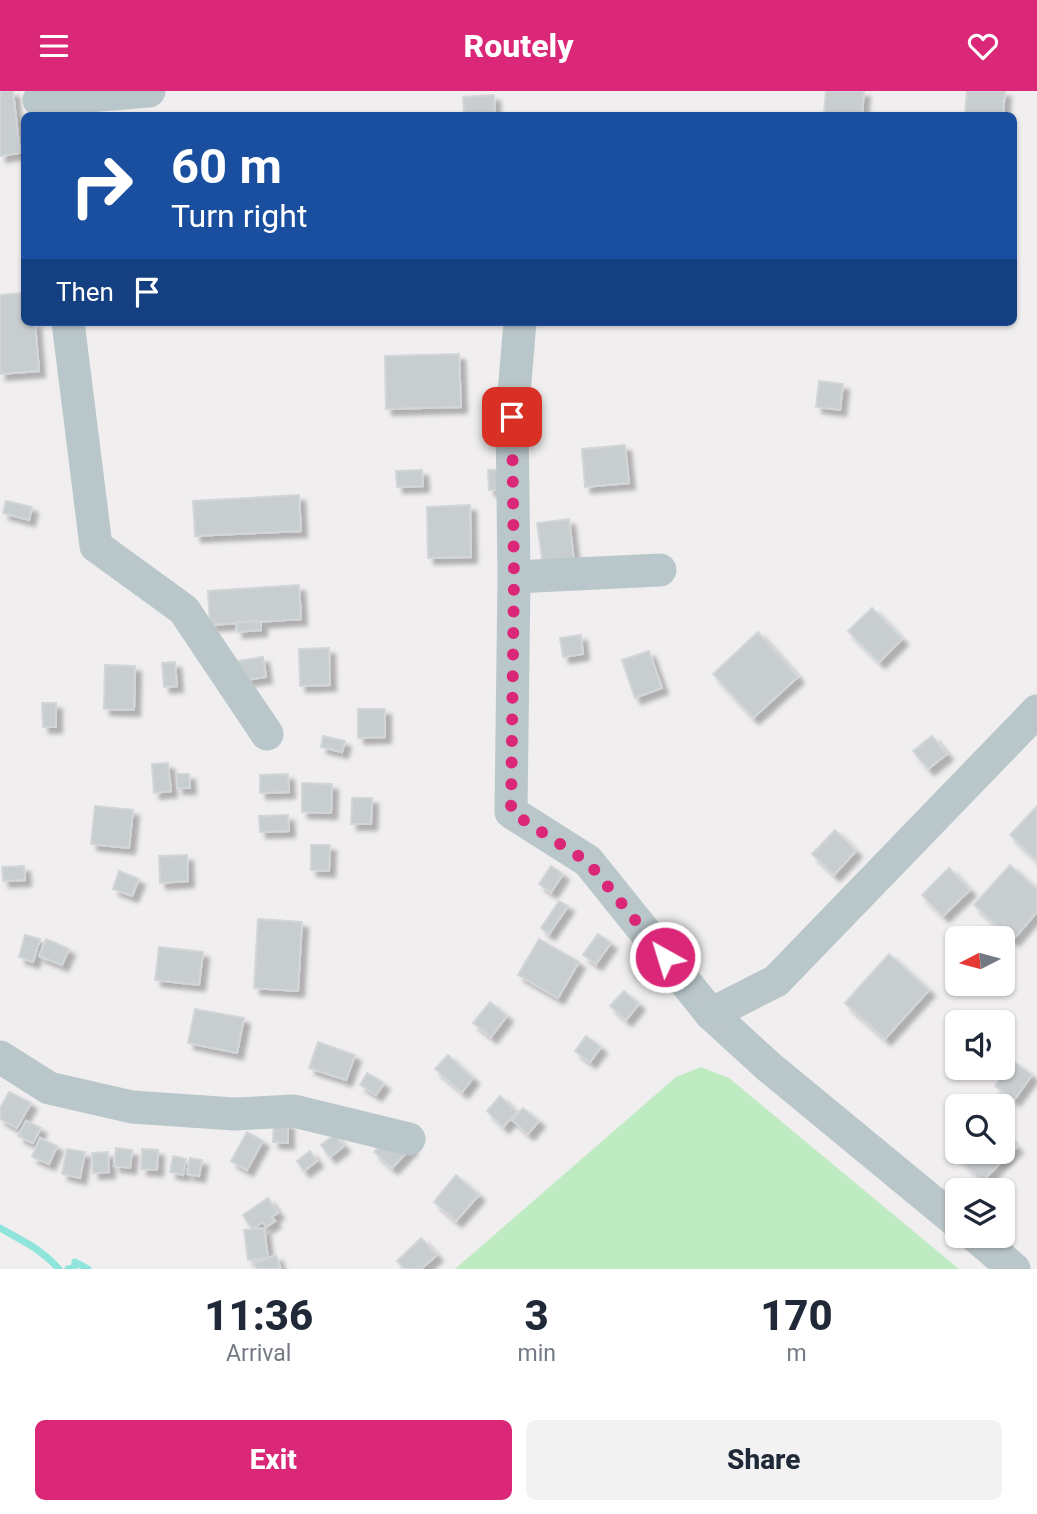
<!DOCTYPE html>
<html lang="en">
<head>
<meta charset="utf-8">
<style>
	body { margin:0; font-family:Roboto,sans-serif; background:#f2f2f3; color:#1f2937; height:100vh; display:flex; flex-direction:column; font-size:26px; white-space:nowrap }
	* { box-sizing:border-box; margin:0 }
	p { font-size:23px; color:#747a83 }
	.icon { flex:none; width:38px; height:38px; fill:none; stroke:currentColor; stroke-width:2; stroke-linecap:round; stroke-linejoin:round }
	.map { position:relative; height:1178px; overflow:hidden }
	.drawer { display:flex; flex-direction:column; background:#fff; flex:1 }
	.drawer>* { flex:none }
	.guide { position:absolute; left:21px; top:21px; width:996px; height:214px; border-radius:10px; box-shadow:0 2px 5px #0004; background:#1a4fa0; color:#fff; overflow:hidden }
	.needle { width:46px; rotate:264deg }
	.tools { position:absolute; left:945px; top:835px; display:grid; gap:14px }
	.tools a { display:grid; place-items:center; width:70px; height:70px; border-radius:10px; background:#fff; box-shadow:0 2px 5px #0004; font-size:35px }
	.pin { position:absolute; display:grid; place-items:center; width:60px; height:60px; color:#fff; margin:-30px; border-radius:14px; box-shadow:0 4px 10px #0006 }
	.me { position:absolute; width:77px; margin:-38px; rotate:321deg; stroke-linejoin:round; filter:drop-shadow(0 0 5px #0008) }
	.turn { display:flex; align-items:center; gap:24px; height:147px; padding:0 35px; font-size:32px }
	.turn .icon { width:91px; height:91px; stroke-width:2.5 }
	.turn b { display:block; font-size:49px; line-height:60px }
	.then { display:flex; align-items:center; height:66px; padding:0 35px; background:#0003; gap:14px; font-size:26px }
	.eta { display:flex; justify-content:space-evenly; align-items:center; height:119px; text-align:center }
	.eta b { font-size:42px; font-weight:800; line-height:49px }
	.primary-button { display:flex; gap:14px; margin-top:auto; padding:14px 35px }
	.primary-button a { flex:1; height:80px; border-radius:10px; background:#db2777; color:#fff; font-size:28px; font-weight:800; line-height:80px; text-align:center }
	.primary-button a+a { background:#f2f2f3; color:#1f2937 }
	header { display:flex; justify-content:space-between; align-items:center; height:91px; padding:0 35px; background:#db2777; color:#fff; font-size:32px; font-weight:800 }
	.map>svg:first-child { display:block }
	.green { fill:#bfebc2 }
	.lines { fill:none; stroke-linecap:round; stroke-linejoin:round }
	.stream { stroke:#8fe5dc; stroke-width:7 }
	.building { fill:#c8cdd0; stroke:#d2d6d9; stroke-width:2; filter:url(#shadow) }
	.minor { stroke:#bac7ca; stroke-width:33 }
	.route { stroke:#db2777; stroke-width:12; stroke-dasharray:0 21.6 }
</style>
</head>
<body>
<header><svg class="icon" aria-label="menu" viewBox="0 0 24 24"><path d="M4 6h16M4 12h16M4 18h16"/></svg>Routely<svg class="icon" aria-label="heart" viewBox="0 0 24 24"><path d="M12 20l-8-8c-3-5 5-10 8-4 3-6 11-1 8 4z"/></svg></header>
<div class="map">
<svg width="1037" height="1178" viewBox="0 0 1037 1178">
	<defs>
		<filter id="shadow"><feDropShadow dx="6" dy="6" stdDeviation="2" flood-color="#0004"/></filter>
	</defs>
	<rect width="100%" height="100%" fill="#f0eeef"/>
	<path class="green" d="M701,976l28,11 230,191h-504l221,-192z"/>
	<g class="lines">
		<g class="stream">
			<path d="M0,1137c24,14 39,19 59,41"/>
			<path d="M68,1178l6,-1 1,-6 13,7"/>
		</g>
	</g>
	<g class="building">
		<path d="M0,0h13l7,62 -20,3z"/>
		<path d="M826,0h38l-2,24h-38z"/>
		<path d="M967,0h38l-2,24h-38z"/>
		<path d="M494,4l1,20h-31l-1,-18z"/>
		<path d="M24,202v29h11l4,49 -39,3v-79z"/>
		<path d="M459,263l2,53 -75,2 -1,-53z"/>
		<path d="M819,290l24,3 -3,26 -24,-3z"/>
		<path d="M625,354l4,38 -44,4 -3,-38z"/>
		<path d="M422,379l1,16 -26,1 -1,-16z"/>
		<path d="M488,379h17l1,20h-17z"/>
		<path d="M299,404l2,36 -106,5 -2,-35z"/>
		<path d="M6,410l26,6 -3,13 -26,-7z"/>
		<path d="M470,414l1,52 -43,1 -1,-51z"/>
		<path d="M569,428l5,42 -31,4 -6,-42z"/>
		<path d="M299,494l2,34 -91,6 -2,-34z"/>
		<path d="M872,517l30,31 -23,23 -31,-31z"/>
		<path d="M261,530v9l-24,2 -1,-10z"/>
		<path d="M758,541l40,45 -45,41 -40,-44z"/>
		<path d="M581,544l2,19 -20,3 -3,-19z"/>
		<path d="M329,557l1,37 -30,1 -1,-37z"/>
		<path d="M649,560l13,37 -27,10 -13,-38z"/>
		<path d="M263,566l3,20 -33,5 -3,-20z"/>
		<path d="M175,571l2,24 -13,1 -2,-24z"/>
		<path d="M105,574l30,1 -1,44 -30,-1z"/>
		<path d="M42,612h14v24h-13z"/>
		<path d="M358,618h27v28l-27,1z"/>
		<path d="M323,645l22,5 -3,11 -21,-5z"/>
		<path d="M932,645l15,18 -19,15 -15,-18z"/>
		<path d="M168,672l3,28 -17,2 -2,-29z"/>
		<path d="M177,683h12l1,14h-13z"/>
		<path d="M288,683l1,18 -29,1v-18z"/>
		<path d="M302,692l30,1 -1,29 -29,-1z"/>
		<path d="M352,707h20l-1,26h-20z"/>
		<path d="M95,715l38,4 -4,38 -38,-4z"/>
		<path d="M1037,715v55l-27,-26z"/>
		<path d="M288,724l1,16 -29,1 -1,-16z"/>
		<path d="M835,739l21,21 -22,24 -22,-21z"/>
		<path d="M311,754h19l-1,26 -18,-1z"/>
		<path d="M187,764l1,26 -28,2 -1,-27z"/>
		<path d="M1010,774l27,24v23l-24,28 -39,-35z"/>
		<path d="M24,775l1,14 -22,1 -1,-14z"/>
		<path d="M551,775l12,8 -12,18 -12,-8z"/>
		<path d="M949,777l21,22 -27,26 -21,-21z"/>
		<path d="M119,780l20,8 -7,17 -19,-7z"/>
		<path d="M559,810l9,5 -19,28 -8,-6z"/>
		<path d="M258,828l44,3 -4,69 -44,-3z"/>
		<path d="M598,843l13,9 -15,21 -13,-9z"/>
		<path d="M25,844l15,4 -7,23 -14,-5z"/>
		<path d="M46,848l23,10 -7,16 -23,-9z"/>
		<path d="M539,848l40,23 -21,36 -40,-23z"/>
		<path d="M159,856l44,5 -4,33 -44,-5z"/>
		<path d="M889,863l40,36 -44,49 -40,-36z"/>
		<path d="M624,900l15,13 -13,16 -16,-14z"/>
		<path d="M490,911l17,14 -16,21 -18,-14z"/>
		<path d="M195,918l49,9 -7,35 -49,-10z"/>
		<path d="M586,945l15,11 -11,15 -15,-11z"/>
		<path d="M318,951l37,13 -9,25 -37,-12z"/>
		<path d="M448,964l25,23 -11,14 -27,-23z"/>
		<path d="M1013,970l19,14 -18,25 -19,-14z"/>
		<path d="M367,982l17,10 -8,12 -16,-10z"/>
		<path d="M9,1001l22,11 -14,25 -17,-9v-11z"/>
		<path d="M500,1005l17,16 -14,15 -16,-16z"/>
		<path d="M523,1017l16,13 -11,13 -16,-14z"/>
		<path d="M26,1030l15,7 -8,15 -15,-7z"/>
		<path d="M274,1031l14,1v20l-15,-1z"/>
		<path d="M394,1039l18,17 -20,21 -18,-16z"/>
		<path d="M247,1041l16,9 -16,29 -16,-9z"/>
		<path d="M1003,1041l14,15 -35,34 -27,-27 3,-3h45z"/>
		<path d="M334,1044l10,11 -14,11 -9,-12z"/>
		<path d="M40,1047l17,8 -8,18 -17,-7z"/>
		<path d="M116,1057l16,2 -2,18 -16,-2z"/>
		<path d="M67,1058l18,3 -5,26 -18,-4z"/>
		<path d="M142,1058l16,1 -1,20 -16,-1z"/>
		<path d="M310,1060l7,10 -13,10 -7,-10z"/>
		<path d="M108,1061l1,20 -16,1 -1,-20z"/>
		<path d="M173,1065l13,3 -3,16 -13,-3z"/>
		<path d="M190,1067l12,2 -3,16 -12,-2z"/>
		<path d="M456,1084l23,20 -23,26 -22,-19z"/>
		<path d="M268,1107l10,15 -6,4 3,4 -9,6 -3,-5 -11,7 -9,-14z"/>
		<path d="M264,1137l4,30 -20,2 -4,-30z"/>
		<path d="M421,1147l16,17 -16,14h-17l-7,-8z"/>
		<path d="M276,1164l5,14h-24l-3,-6z"/>
	</g>
	<g class="lines">
		<g class="minor">
			<path d="M39,9l110,-9"/>
			<path d="M68,231l28,224 88,64 83,124"/>
			<path d="M520,231l-8,95 2,160 -3,235 77,49 123,153 58,53 188,155"/>
			<path d="M514,486l146,-7"/>
			<path d="M711,923l65,-33 261,-270"/>
			<path d="M0,966l49,31 83,19 102,7 60,-3 115,28"/>
			<path d="M974,1144l40,34"/>
		</g>
	</g>
	<g class="lines">
		<path class="route" d="M512,326l2,160 -3,235 77,50 77,95"/>
	</g>
</svg>
<div class="tools">
<a><svg class="needle" viewBox="-14 -14 28 28"><path d="M0-13l5 13h-10z" fill="#e53935"/><path d="M0 13l5-13h-10z" fill="#747a83"/></svg></a>
<a><svg class="icon" aria-label="sound" viewBox="0 0 24 24"><path d="M4 9h4l5-4v14l-5-4H4zM17 9q2 3 0 6"/></svg></a>
<a><svg class="icon" aria-label="search" viewBox="0 0 24 24"><circle cx="10" cy="10" r="6"/><path d="M15 15l6 6"/></svg></a>
<a><svg class="icon" aria-label="layers" viewBox="0 0 24 24"><path d="M12 4l9 5-9 5-9-5zM3 14l9 5 9-5"/></svg></a>
</div>
<div class="pin" style="left:512px;top:326px;background:#d93025"><svg class="icon" aria-label="arrive" viewBox="0 0 24 24"><path d="M6 21V4h12l-3 4 3 4H6"/></svg></div>
<svg class="me" style="left:665px;top:866px" viewBox="-20 -20 40 40"><circle r="17" fill="#db2777" stroke="#fff" stroke-width="3"/><path d="M0-11L8 9 0 5-8 9z" fill="#fff"/></svg>
<div class="guide">
<div class="turn"><svg class="icon" aria-label="right" viewBox="0 0 24 24"><path d="M7 20v-9h11M14 6l5 5-5 5"/></svg><div><b>60 m</b>Turn right</div></div>
<div class="then">Then<svg class="icon" aria-label="arrive" viewBox="0 0 24 24"><path d="M6 21V4h12l-3 4 3 4H6"/></svg></div>
</div>
</div>
<section class="drawer">
<div class="eta">
<div><b>11:36</b><p>Arrival</p></div>
<div><b>3</b><p>min</p></div>
<div><b>170</b><p>m</p></div>
</div>
<div class="primary-button"><a>Exit</a><a>Share</a></div>
</section>
</body>
</html>
